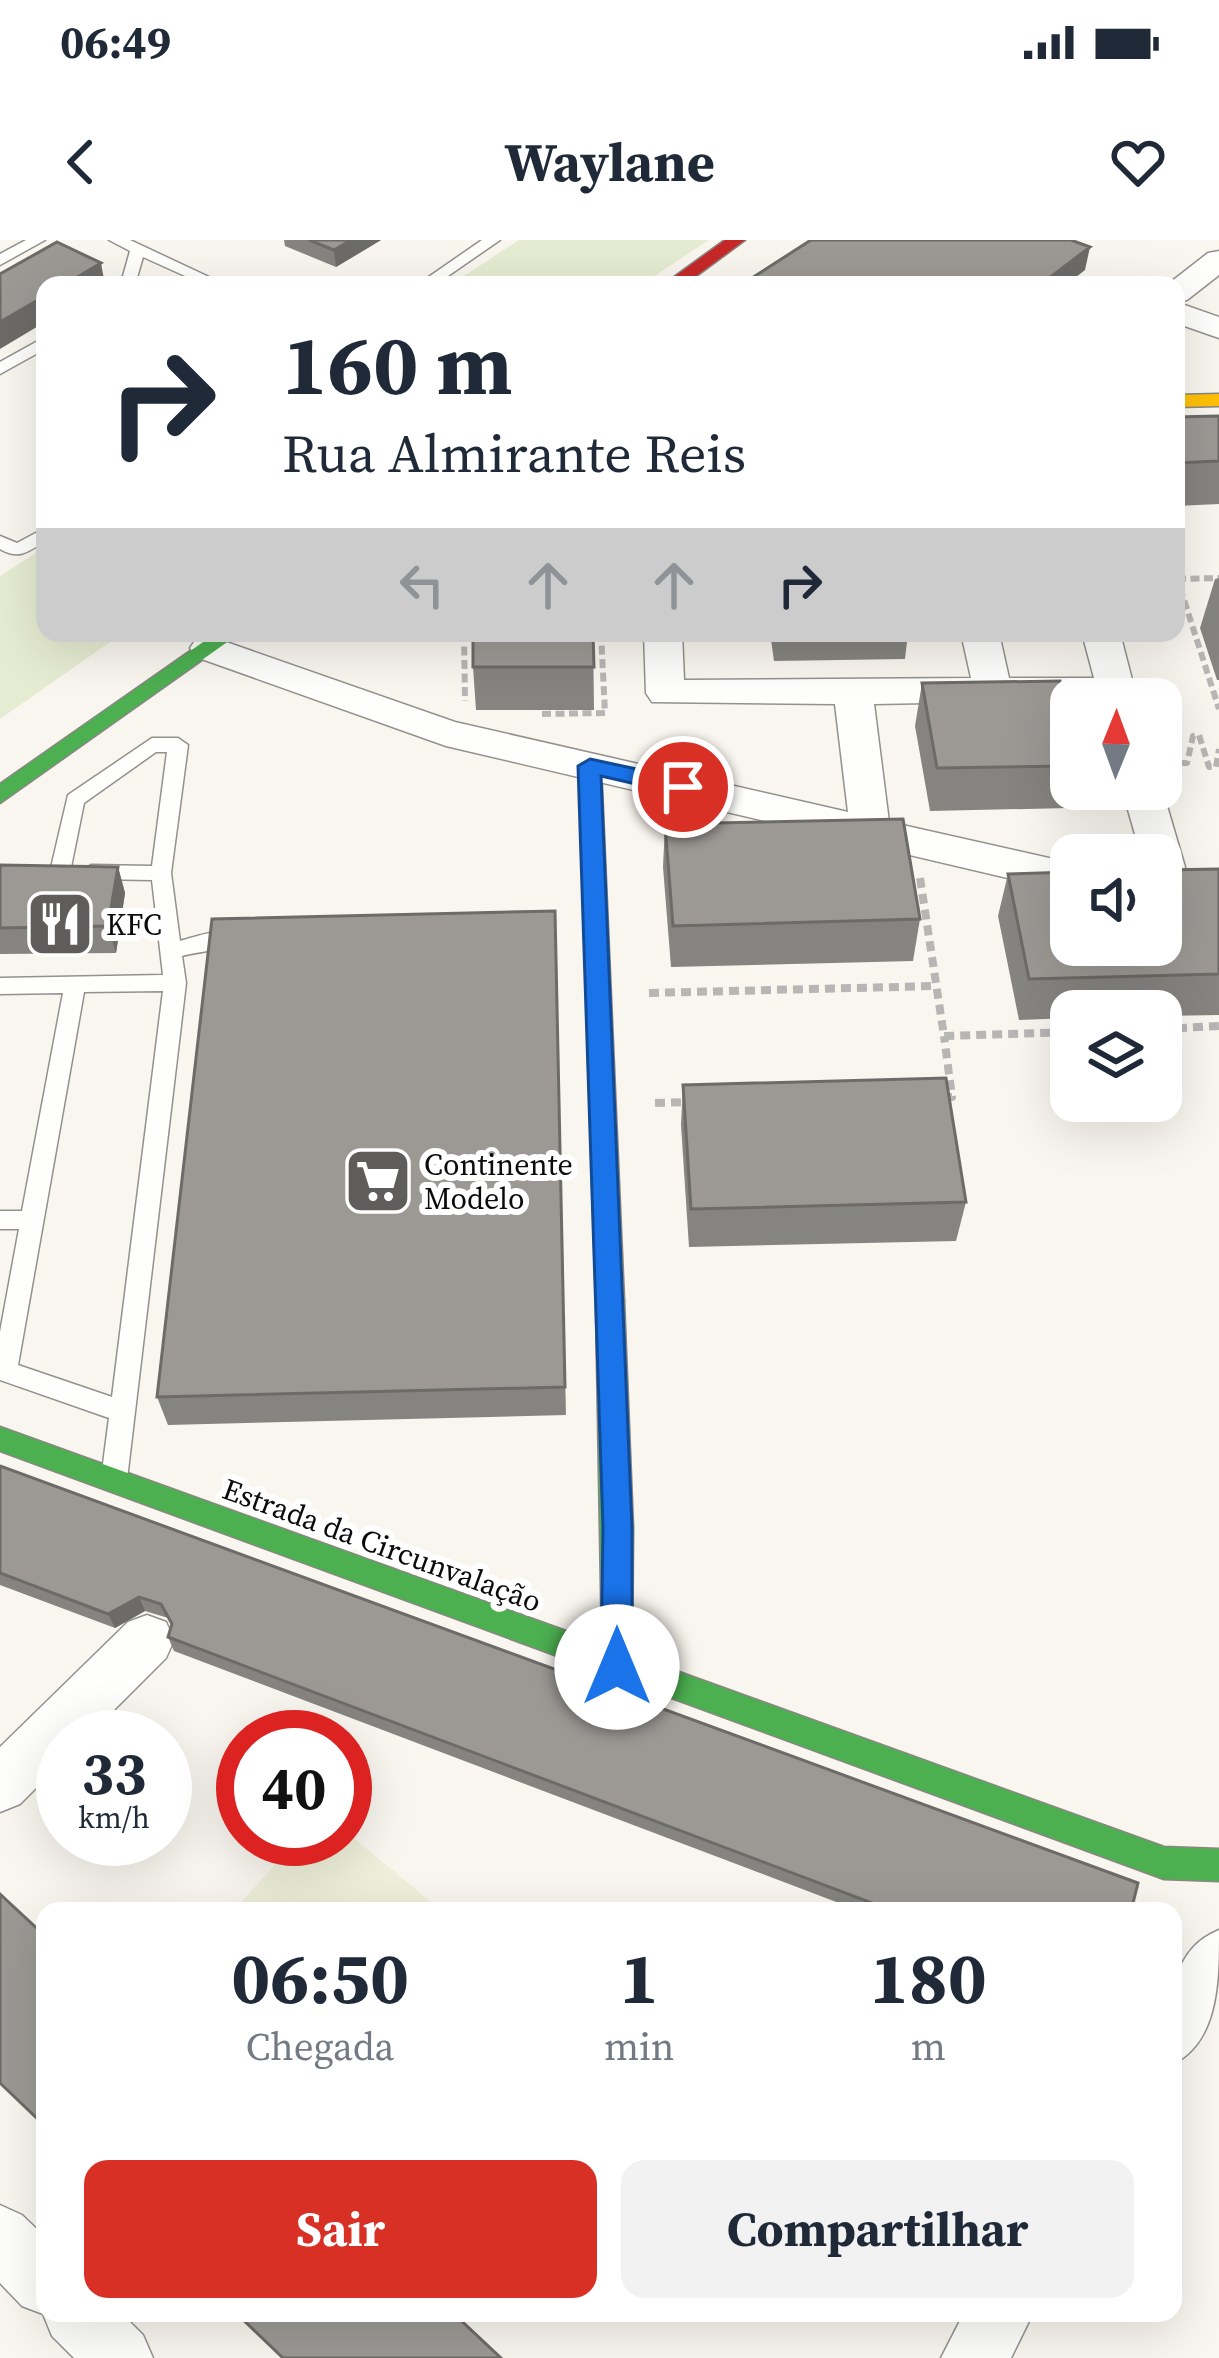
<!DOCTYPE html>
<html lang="pt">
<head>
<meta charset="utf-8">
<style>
	body { margin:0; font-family:"Source Serif 4",serif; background:#f2f2f3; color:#1f2937; height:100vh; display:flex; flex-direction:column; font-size:45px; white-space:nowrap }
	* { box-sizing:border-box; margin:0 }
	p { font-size:39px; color:#747a83 }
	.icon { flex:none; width:66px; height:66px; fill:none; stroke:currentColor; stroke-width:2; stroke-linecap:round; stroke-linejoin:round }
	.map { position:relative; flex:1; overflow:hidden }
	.details { position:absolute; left:36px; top:1662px; width:1146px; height:420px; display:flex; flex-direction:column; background:#fff; border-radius:24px; box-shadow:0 12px 48px #0002 }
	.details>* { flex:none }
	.hud { position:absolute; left:36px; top:36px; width:1149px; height:366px; border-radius:24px; box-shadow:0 12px 48px #0002; background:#fff; color:#1f2937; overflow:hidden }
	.needle { width:78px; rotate:1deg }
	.tools { position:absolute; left:1050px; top:438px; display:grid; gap:24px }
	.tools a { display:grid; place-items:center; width:132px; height:132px; border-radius:24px; background:#fff; box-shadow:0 12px 48px #0002; font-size:60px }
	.speed { position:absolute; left:36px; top:1470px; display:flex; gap:24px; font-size:60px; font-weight:700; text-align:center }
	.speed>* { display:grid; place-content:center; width:156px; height:156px; border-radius:50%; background:#fff; box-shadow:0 12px 48px #0002; line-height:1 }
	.speed small { font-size:30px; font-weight:400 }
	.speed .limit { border:18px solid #d22; background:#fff; color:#111 }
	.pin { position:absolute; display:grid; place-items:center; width:102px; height:102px; color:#fff; margin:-51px; border:6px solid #fff; border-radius:50%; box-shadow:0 3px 12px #0007 }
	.me { position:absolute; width:132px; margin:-66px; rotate:0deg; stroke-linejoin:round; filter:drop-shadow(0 0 9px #0008) }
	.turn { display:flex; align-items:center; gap:42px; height:252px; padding:0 48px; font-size:54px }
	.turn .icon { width:156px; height:156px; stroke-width:2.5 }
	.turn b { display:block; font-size:84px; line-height:102px }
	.lanes { display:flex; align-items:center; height:114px; padding:0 48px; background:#0003; justify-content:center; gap:60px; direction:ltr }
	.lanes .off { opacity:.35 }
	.eta { display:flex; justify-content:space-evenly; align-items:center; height:204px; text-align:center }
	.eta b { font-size:72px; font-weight:700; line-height:84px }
	.cta { display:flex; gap:24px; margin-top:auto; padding:24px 48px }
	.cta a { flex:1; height:138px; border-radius:24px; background:#d93025; color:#fff; font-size:48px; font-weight:700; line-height:138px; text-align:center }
	.cta a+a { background:#f2f2f3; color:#1f2937 }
	.status { display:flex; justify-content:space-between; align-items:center; height:84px; padding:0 60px; background:#fff; direction:ltr }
	.status svg { height:33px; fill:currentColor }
	header { display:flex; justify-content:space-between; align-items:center; height:156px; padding:0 48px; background:#fff; font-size:54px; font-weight:700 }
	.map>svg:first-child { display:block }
	.green { fill:#e6ecd1 }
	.pitch { fill:#eef0db }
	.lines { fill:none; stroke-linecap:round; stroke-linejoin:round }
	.lane-casing { stroke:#92918e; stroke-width:3 }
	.street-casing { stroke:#92918e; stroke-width:3 }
	.fast-casing { stroke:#898784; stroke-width:3 }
	.slow-casing { stroke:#898784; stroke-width:3 }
	.jam-casing { stroke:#898784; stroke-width:3 }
	.path-far1 { stroke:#b7b6b5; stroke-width:6; stroke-dasharray:9 4.5; stroke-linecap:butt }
	.path { stroke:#b7b6b5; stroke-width:8; stroke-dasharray:10 6; stroke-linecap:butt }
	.lane { fill:#fefefd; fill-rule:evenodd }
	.street { fill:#fefefd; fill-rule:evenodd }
	.fast { fill:#4caf50; fill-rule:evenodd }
	.slow { fill:#ffc107; fill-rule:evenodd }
	.jam { fill:#c62828; fill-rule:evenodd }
	.wall { fill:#868480 }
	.shaded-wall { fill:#6d6b68 }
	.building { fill:#9c9995; stroke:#6d6b68; stroke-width:3 }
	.route { fill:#1a73e8; stroke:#114b97; stroke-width:3 }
	.labels { text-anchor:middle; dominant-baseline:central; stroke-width:12; stroke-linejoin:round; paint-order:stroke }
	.poi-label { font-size:30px; fill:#0b0b0b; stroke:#fff; text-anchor:start }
	.street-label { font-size:30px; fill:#0b0b0b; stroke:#fff }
</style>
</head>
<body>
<div class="status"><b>06:49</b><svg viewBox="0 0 49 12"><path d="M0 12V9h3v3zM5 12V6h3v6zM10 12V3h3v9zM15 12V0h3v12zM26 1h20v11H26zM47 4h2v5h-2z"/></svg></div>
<header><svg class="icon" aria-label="back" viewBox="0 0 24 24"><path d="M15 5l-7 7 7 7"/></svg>Waylane<svg class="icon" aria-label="heart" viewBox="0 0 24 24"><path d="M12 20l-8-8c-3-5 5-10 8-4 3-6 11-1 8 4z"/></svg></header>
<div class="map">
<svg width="1219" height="2118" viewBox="0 0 1219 2118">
	<rect width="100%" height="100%" fill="#f9f6ef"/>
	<g class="green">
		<path d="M519,0h190l-68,45h-191z"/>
		<path d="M45,307v86h78l-123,86v-143z"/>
	</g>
	<path class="pitch" d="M345,1591l97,80h-209l65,-72h47z"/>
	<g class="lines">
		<g class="lane-casing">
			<g id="lane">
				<path d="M26,0h19l-45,25v-11z"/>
				<path d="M109,0h21l96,45h-21l-62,-28 -7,24 -23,4 10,-9 7,-25z"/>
				<path d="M482,0h18l-65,45h-18z"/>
				<path d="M45,97v12l-45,25v-12z"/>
				<path d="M45,288v13c-17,11 -26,19 -45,8v-13l17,7z"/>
				<path d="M152,498h26l10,7 -17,128 9,68c22,-6 51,-18 69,-2 -9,9 -50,12 -67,17l4,27 -59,496 -4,8 -9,3 -9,-3 -4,-8 8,-61 -109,-38v-48l19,-103h-19v-18h22l41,-218 -63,1v-16l163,-3 -11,-95 -61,-1 -10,-7 10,-7 61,1 15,-114h-11l-72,51 -14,69 -10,7 -10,-7 18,-77zM163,751l-51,406 -94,-32 66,-373z"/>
			</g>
		</g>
		<g class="street-casing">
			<g id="street">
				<path d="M1219,11v24l-32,25 -11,2 43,15v21l-43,-15v-38h-9l41,-32z"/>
				<path d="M644,393h38l2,47 287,-2 -10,-45h38l10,45h85l-12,-45h38l17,66 -263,5 15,118 182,41v30l-625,-147 -250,-89 -6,-9 6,-9 13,-3 246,86 393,90 -13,-108 -183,-2 -6,-9z"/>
				<path d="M1122,549h40l23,78 -9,25 -15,5v-42h-20z"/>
				<path d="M147,1375l19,7 8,18 -8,18 -79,79h-24v24l-43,43 -20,8v-65l128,-125z"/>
				<path d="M1219,1690c0,50 0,111 -46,134 0,-51 -10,-111 46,-134z"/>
				<path d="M0,1965l22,10 23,22v76h76l22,22 10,23h-79l-22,-22 -9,-22 -21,-8 -22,-23z"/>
				<path d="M964,2073h69l-22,45h-70z"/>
			</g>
		</g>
		<g class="fast-casing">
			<g id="fast">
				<path d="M216,393h24l-240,170v-19z"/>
				<path d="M610,1050l10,3 4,8 9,227 -1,127 532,192 55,2v32l-55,-2 -1164,-428v-24l602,217 -6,-343 4,-8z"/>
			</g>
		</g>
		<g class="slow-casing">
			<g id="slow">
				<path d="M1219,154v12l-43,1v-12z"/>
				<path d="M590,519l11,7 23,535 -4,8h-20l-4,-8 -17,-535z"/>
			</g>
		</g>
		<g class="jam-casing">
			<path id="jam" d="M725,0h20l-61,45h-21z"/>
		</g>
		<g class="path-far1">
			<path d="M1176,335l43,134"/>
			<path d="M1177,339l42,-1"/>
			<path d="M464,393l1,68"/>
			<path d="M542,474l63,-1 -4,-80"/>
			<path d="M1167,523h20l6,-27 6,-1 10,32h7l3,-18"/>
		</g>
		<g class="path">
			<path d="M920,638l24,158 127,-4"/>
			<path d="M649,753l286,-7"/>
			<path d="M1161,789l58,-3"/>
			<path d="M943,857h9l-8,-61"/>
			<path d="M655,863l33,-1"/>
		</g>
		<use href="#lane" class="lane"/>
		<use href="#street" class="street"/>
		<use href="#fast" class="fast"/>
		<use href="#slow" class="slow"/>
		<use href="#jam" class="jam"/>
	</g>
	<g class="wall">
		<path d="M284,0h97l-45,27 -51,-21z"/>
		<path d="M1219,176v88l-43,2v-89z"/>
		<path d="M1219,338v102h-2l-17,-52 15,-49z"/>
		<path d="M593,393l1,77h-118l-3,-43z"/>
		<path d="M770,393h138l-3,26 -131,2z"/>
		<path d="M922,443l149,45v61h3l-5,19 -139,3 -15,-85z"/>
		<path d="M665,584l255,95 -7,42 -242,6 -8,-100z"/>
		<path d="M0,625l118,2 7,26 -9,60 -116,1z"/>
		<path d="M1219,629v146l-58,1v-5h-90v7l-52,2 -21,-104 10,-42z"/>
		<path d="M555,671l11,504 -398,10 -11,-28z"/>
		<path d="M683,845l283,117 -10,39 -267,6 -8,-122z"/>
		<path d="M0,1226l1131,445h-271l-686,-260 -6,-14 4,-11 -4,-8 -23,-7 -30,17 -115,-43z"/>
	</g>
	<g class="shaded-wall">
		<path d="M351,0h30l-45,27 -2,-17z"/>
		<path d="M1090,7l-5,23 -19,15h-26z"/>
		<path d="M101,23l4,22h-41z"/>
		<path d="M45,56v26l-45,27v-27z"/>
		<path d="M118,627l7,26 -9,60 -8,-27z"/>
		<path d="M139,1357l6,14 -30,17 -7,-14z"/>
	</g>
	<g class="building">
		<path d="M309,0h42l-17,10z"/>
		<path d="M811,0h260l19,7 -50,38h-89l-7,-3 -3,3h-200z"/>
		<path d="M57,2l44,21 -37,22h-19v11l-45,26v-48z"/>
		<path d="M1219,176v45l-43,2v-46z"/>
		<path d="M473,393h120l1,34h-121z"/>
		<path d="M1060,441l11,47v38l-134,2 -15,-85z"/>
		<path d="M903,579l17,100 -247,7 -8,-102z"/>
		<path d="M0,625l118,2 -10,59 -108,2z"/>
		<path d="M1219,629v105l-190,5 -21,-105 63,-2v73h90v-75z"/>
		<path d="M555,671l10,476 -408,10 55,-478z"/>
		<path d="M946,838l20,124 -275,7 -8,-124z"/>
		<path d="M0,1226l1138,417 -7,28h-238l-725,-274 4,-13 -11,-20 -22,-7 -31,17 -108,-41z"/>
		<path d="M0,1654l45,42v190l-45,-43z"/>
		<path d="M236,2073h217l48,45h-218z"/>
	</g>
	<path class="route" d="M590,519l93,20 11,8 -11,8 -82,-19 31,752v139l-4,10 -11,4 -11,-4 -5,-10 2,-139 -25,-762z"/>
	<defs>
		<g id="restaurant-square" transform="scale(3.45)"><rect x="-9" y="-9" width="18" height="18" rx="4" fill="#5e5d5b" stroke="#fff"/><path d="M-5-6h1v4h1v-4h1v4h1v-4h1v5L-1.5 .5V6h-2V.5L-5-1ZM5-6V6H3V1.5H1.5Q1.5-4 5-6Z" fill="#fff"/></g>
		<g id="supermarket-square" transform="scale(3.45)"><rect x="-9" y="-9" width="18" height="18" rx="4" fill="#5e5d5b" stroke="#fff"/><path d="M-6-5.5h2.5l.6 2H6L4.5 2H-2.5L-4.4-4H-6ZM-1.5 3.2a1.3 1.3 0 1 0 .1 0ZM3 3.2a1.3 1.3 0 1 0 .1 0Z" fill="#fff"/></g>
	</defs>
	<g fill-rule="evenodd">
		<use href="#restaurant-square" x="60" y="684"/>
		<use href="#supermarket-square" x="378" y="941"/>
	</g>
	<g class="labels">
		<g class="poi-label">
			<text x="106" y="684">KFC</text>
			<text x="424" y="924">Continente<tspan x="424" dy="34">Modelo</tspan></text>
		</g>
		<g class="street-label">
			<text transform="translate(382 1305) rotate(20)">Estrada da Circunvalação</text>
		</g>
	</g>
</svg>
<div class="tools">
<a><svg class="needle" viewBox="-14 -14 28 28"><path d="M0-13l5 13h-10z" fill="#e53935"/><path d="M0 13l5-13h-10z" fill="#747a83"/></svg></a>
<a><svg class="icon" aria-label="sound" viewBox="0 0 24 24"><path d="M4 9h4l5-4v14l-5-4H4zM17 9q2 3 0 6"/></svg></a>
<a><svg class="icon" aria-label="layers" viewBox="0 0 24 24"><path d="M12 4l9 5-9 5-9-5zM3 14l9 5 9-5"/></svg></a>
</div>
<div class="speed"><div>33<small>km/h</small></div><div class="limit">40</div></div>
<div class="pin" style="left:683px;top:547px;background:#d93025"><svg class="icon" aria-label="arrive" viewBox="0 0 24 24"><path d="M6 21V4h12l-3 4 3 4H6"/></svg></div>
<svg class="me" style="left:617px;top:1427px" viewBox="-20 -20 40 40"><circle r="19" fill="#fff"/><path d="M0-13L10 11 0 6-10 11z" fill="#1a73e8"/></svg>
<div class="hud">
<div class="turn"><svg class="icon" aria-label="right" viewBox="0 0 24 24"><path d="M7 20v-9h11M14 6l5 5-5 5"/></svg><div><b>160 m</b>Rua Almirante Reis</div></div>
<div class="lanes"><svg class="icon off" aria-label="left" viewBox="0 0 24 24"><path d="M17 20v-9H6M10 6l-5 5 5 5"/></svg><svg class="icon off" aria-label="ahead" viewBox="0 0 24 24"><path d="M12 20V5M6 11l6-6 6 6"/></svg><svg class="icon off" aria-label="ahead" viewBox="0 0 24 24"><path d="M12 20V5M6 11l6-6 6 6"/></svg><svg class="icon" aria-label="right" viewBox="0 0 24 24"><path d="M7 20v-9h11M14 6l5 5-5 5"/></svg></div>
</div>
<section class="details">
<div class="eta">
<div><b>06:50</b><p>Chegada</p></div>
<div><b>1</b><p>min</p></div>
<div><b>180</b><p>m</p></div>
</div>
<div class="cta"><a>Sair</a><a>Compartilhar</a></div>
</section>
</div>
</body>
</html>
